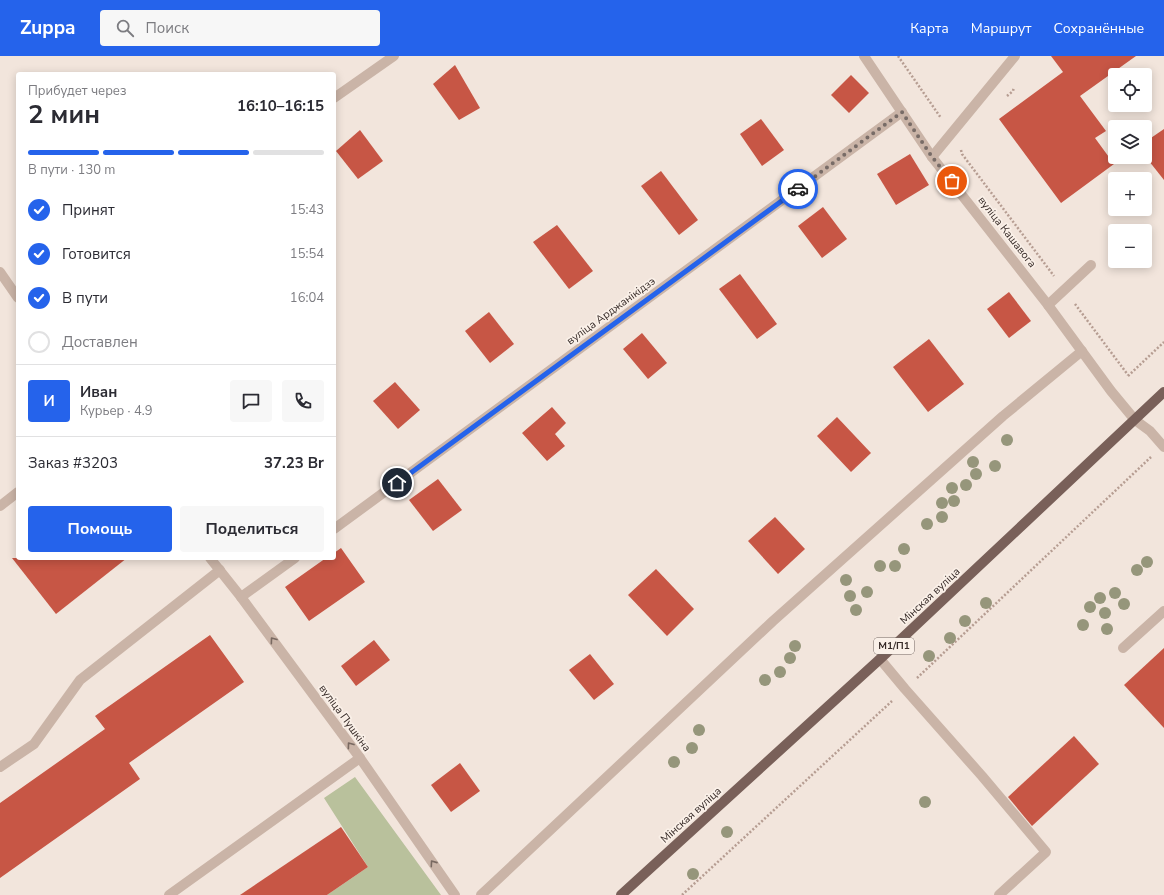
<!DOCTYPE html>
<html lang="ru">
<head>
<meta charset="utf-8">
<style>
  body { margin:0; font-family:"Nunito Sans",sans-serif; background:#f7f7f7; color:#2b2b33; height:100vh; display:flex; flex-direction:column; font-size:15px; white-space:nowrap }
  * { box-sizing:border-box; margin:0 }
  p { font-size:13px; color:#7c7c81 }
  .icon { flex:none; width:22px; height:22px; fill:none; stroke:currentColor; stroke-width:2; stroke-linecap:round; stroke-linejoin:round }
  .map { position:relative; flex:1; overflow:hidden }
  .side { position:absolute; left:16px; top:16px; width:320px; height:488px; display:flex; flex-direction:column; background:#fff; border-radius:4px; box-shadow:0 2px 10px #0003 }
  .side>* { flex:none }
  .controls { position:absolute; left:1108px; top:12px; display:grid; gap:8px }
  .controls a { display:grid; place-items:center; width:44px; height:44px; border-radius:4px; background:#fff; box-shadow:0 2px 10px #0003; font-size:20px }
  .pin { position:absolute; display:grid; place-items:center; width:34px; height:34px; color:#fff; margin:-17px; border:2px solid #fff; border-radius:50%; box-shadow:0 1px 4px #0007 }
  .courier { position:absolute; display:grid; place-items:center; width:40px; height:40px; margin:-20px; border:3px solid #2563eb; border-radius:50%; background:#fff; color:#222; box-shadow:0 1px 5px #0007 }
  .overview em { font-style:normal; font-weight:700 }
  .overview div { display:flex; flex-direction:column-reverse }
  .overview { display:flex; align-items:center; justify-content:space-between; height:68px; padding:0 12px }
  h1 { font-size:26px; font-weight:700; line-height:30px }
  .bar { display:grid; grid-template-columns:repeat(4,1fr); gap:6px 4px; align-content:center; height:48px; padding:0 12px }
  .bar i { height:5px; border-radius:3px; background:#e1e1e2 }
  .bar .selected { background:#2563eb }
  .bar p { grid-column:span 4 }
  .line { display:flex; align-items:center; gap:10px; padding:0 12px; border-top:1px solid #e1e1e2 }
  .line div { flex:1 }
  .round { display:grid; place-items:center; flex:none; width:42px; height:42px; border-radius:4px; background:#f7f7f7 }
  ol { padding:0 12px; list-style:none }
  li { display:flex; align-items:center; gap:12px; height:44px }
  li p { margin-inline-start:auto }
  li .icon { padding:4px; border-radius:50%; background:#2563eb; color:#fff; stroke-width:4 }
  li:last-child { color:#7c7c81 }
  li i { width:22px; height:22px; border:2px solid #e1e1e2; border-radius:50% }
  .primary-button { display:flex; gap:8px; margin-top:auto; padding:8px 12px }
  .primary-button a { flex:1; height:46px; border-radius:4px; background:#2563eb; color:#fff; font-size:16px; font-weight:700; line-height:46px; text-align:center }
  .primary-button a+a { background:#f7f7f7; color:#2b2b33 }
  header { display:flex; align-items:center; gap:24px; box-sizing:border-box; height:56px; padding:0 20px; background:#2563eb; color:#fff }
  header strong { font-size:19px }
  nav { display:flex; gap:22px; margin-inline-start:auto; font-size:14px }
  .search { width:280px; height:36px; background:#f7f7f7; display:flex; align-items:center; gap:10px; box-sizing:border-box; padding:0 14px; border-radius:4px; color:#7c7c81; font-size:15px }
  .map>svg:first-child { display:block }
</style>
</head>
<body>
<header>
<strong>Zuppa</strong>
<div class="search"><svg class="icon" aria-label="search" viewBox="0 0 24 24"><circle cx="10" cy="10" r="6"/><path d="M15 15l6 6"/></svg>Поиск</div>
<nav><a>Карта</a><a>Маршрут</a><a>Сохранённые</a></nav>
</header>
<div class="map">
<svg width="1164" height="839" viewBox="0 0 1164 839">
  <rect width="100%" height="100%" fill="#f2e5dc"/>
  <!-- green -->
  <path fill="#b9c19c" d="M355,721L441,839H327L368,811L324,742Z"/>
  <!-- building -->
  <g fill="#c75645">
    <path d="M1051,0H1136L1080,40L1106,75L1095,82L1114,108L1061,147L999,63L1063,16Z"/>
    <path d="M455,9L480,52L459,64L433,28Z"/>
    <path d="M851,19L869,37L849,57L831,39Z"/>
    <path d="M761,63L784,94L762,110L740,78Z"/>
    <path d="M1164,73V124L1145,100V86Z"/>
    <path d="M360,74L383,105L358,123L336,95Z"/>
    <path d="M910,98L929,129L896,149L877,118Z"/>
    <path d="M661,115L698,164L679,179L641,130Z"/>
    <path d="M823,151L847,183L822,202L798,170Z"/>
    <path d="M557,169L593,215L569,233L533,186Z"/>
    <path d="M740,218L777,268L757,283L719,233Z"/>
    <path d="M1009,236L1031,265L1009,282L987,253Z"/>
    <path d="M489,256L514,288L490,307L465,275Z"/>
    <path d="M642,277L667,307L648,323L623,293Z"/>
    <path d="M929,283L964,328L928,356L893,311Z"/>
    <path d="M395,326L420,354L398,373L373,345Z"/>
    <path d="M552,351L566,367L555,378L565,390L547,405L522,377Z"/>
    <path d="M837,361L871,397L851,416L817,380Z"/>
    <path d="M438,423L462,454L433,475L409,444Z"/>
    <path d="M775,461L805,493L778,518L748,485Z"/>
    <path d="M341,492L365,526L309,565L285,531L326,502H334V497Z"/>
    <path d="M12,502H127L56,558Z"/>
    <path d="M656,513L694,553L667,580L628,539Z"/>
    <path d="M210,579L244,626L129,707L140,723L0,822V747L105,673L95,660Z"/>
    <path d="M374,584L390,604L356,630L341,610Z"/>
    <path d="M1164,592V672L1124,629Z"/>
    <path d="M590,598L614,628L594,644L569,614Z"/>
    <path d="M1074,680L1099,708L1032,770L1008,741Z"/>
    <path d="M460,707L480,735L451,756L431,729Z"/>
    <path d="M341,771L368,811L327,839H240Z"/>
  </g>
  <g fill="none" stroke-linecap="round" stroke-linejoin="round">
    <!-- path -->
    <g stroke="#b69d92" stroke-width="2.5" stroke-dasharray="2 2" stroke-linecap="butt">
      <path d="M898,0L941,62"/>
      <path d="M1007,40L1013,35L1014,31"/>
      <path d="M961,94L962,98L1054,220"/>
      <path d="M1075,248L1128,319"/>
      <path d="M1128,320L1164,286"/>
      <path d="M917,622L1151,401"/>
      <path d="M682,839L892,645"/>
    </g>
    <!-- service -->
    <g stroke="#cab4a7" stroke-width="10">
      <path d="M932,101L1015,0"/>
      <path d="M1048,249L1091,209"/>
      <path d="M1135,364L1150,375L1164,391"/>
      <path d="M0,450L18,436"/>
      <path d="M1123,592L1164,555"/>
      <path d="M880,603L905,633L982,720L1046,796L999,839"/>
      <path d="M0,711L34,688L80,624L220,514"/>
      <path d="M169,839L360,702"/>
    </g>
    <!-- minor -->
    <g stroke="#cab4a7" stroke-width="10">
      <path d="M864,0L932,101L1048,249L1111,335L1135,364"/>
      <path d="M334,42L394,0"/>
      <path d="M0,216L18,242"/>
      <path d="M334,473L902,56"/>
      <path d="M210,502L241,541L360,702L455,839"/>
      <path d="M241,541L295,502"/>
      <path d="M481,839L773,565L1003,360L1082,295"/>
    </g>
    <!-- primary -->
    <path stroke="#796059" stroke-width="10" d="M621,839L880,603L1164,336"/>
  </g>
  <!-- trees -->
  <g fill="#96967b">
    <circle cx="1007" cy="384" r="6"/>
    <circle cx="973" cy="406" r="6"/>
    <circle cx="995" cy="410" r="6"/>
    <circle cx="976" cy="418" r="6"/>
    <circle cx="966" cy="429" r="6"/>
    <circle cx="952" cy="432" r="6"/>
    <circle cx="954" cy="445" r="6"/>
    <circle cx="942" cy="447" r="6"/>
    <circle cx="942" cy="461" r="6"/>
    <circle cx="927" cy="468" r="6"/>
    <circle cx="904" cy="493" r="6"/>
    <circle cx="1147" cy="506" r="6"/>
    <circle cx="880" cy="510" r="6"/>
    <circle cx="895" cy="510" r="6"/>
    <circle cx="1137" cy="514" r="6"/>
    <circle cx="846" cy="524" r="6"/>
    <circle cx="867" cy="536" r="6"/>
    <circle cx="1115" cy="537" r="6"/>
    <circle cx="850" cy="540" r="6"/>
    <circle cx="1100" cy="542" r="6"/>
    <circle cx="986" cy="547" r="6"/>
    <circle cx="1124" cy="548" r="6"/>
    <circle cx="1090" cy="551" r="6"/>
    <circle cx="856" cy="554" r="6"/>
    <circle cx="1105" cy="557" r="6"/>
    <circle cx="965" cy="565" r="6"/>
    <circle cx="1083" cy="569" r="6"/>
    <circle cx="1107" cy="573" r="6"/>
    <circle cx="950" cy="582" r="6"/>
    <circle cx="795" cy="590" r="6"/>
    <circle cx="929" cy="600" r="6"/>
    <circle cx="790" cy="602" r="6"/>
    <circle cx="780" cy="616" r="6"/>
    <circle cx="765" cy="624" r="6"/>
    <circle cx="699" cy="674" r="6"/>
    <circle cx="692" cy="692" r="6"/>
    <circle cx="674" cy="706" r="6"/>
    <circle cx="925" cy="746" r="6"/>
    <circle cx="727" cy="776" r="6"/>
    <circle cx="693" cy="818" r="6"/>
  </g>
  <!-- one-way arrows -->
  <defs><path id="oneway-chevron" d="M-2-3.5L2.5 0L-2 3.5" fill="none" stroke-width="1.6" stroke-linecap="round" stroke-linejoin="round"/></defs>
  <g stroke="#796961">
    <use href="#oneway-chevron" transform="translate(273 584) rotate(-126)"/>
    <use href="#oneway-chevron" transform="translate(350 689) rotate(-126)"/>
    <use href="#oneway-chevron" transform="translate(433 807) rotate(-125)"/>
  </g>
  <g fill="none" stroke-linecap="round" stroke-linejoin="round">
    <!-- done -->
    <path stroke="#786c67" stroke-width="4" stroke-dasharray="0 7.2" d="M798,133L902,56L932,101L952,125"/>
    <!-- route -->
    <path stroke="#2563eb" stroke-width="5" d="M397,427L798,133"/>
  </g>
  <g text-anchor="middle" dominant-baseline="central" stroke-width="3.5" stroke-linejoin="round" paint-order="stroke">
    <!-- shield labels -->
    <rect fill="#faf0e8" stroke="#726662" stroke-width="1" x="874" y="582" width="40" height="16" rx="3"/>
    <g font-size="10" font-weight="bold" fill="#372b28">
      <text x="894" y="590">М1/П1</text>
    </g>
    <!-- street labels -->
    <g font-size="11" fill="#372b28" stroke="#faf0e8">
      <text transform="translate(1007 176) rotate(52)">вуліца Кашавога</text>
      <text transform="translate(611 255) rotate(-36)">вуліца Арджанікідзэ</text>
      <text transform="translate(930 540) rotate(-43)">Мінская вуліца</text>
      <text transform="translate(345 662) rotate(54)">вуліца Пушкіна</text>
      <text transform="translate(691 759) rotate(-42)">Мінская вуліца</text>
    </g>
  </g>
</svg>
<div class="controls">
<a><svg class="icon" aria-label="locate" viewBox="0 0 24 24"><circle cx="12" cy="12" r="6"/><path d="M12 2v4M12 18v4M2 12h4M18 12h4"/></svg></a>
<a><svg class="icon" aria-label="layers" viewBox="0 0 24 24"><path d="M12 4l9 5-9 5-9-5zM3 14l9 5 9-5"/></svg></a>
<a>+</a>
<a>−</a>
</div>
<div class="pin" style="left:952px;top:125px;background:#ea580c"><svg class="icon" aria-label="bag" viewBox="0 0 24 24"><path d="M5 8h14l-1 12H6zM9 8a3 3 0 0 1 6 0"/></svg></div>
<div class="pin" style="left:397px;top:427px;background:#1f2937"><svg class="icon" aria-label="home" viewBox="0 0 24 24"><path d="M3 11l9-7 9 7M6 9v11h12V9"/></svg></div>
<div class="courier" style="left:798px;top:133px"><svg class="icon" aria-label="car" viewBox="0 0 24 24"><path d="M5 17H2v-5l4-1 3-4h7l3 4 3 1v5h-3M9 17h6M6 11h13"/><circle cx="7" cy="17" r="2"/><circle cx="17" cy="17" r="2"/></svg></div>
<section class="side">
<div class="overview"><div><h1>2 мин</h1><p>Прибудет через</p></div><em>16:10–16:15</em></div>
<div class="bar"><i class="selected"></i><i class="selected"></i><i class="selected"></i><i></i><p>В пути · 130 m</p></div>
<ol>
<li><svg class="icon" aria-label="check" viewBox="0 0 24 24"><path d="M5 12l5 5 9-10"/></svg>Принят<p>15:43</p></li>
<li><svg class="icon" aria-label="check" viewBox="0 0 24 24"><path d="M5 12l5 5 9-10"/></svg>Готовится<p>15:54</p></li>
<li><svg class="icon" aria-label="check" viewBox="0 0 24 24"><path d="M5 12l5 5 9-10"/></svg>В пути<p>16:04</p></li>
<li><i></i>Доставлен</li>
</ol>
<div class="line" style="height:72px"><b class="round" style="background:#2563eb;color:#fff">И</b><div><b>Иван</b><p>Курьер · 4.9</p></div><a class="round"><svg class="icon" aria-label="chat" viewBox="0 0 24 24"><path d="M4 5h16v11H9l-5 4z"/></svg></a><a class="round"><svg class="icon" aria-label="phone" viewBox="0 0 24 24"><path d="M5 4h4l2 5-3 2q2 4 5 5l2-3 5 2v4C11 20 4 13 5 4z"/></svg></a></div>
<div class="line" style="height:52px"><div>Заказ #3203</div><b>37.23 Br</b></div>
<div class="primary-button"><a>Помощь</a><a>Поделиться</a></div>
</section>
</div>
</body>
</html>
